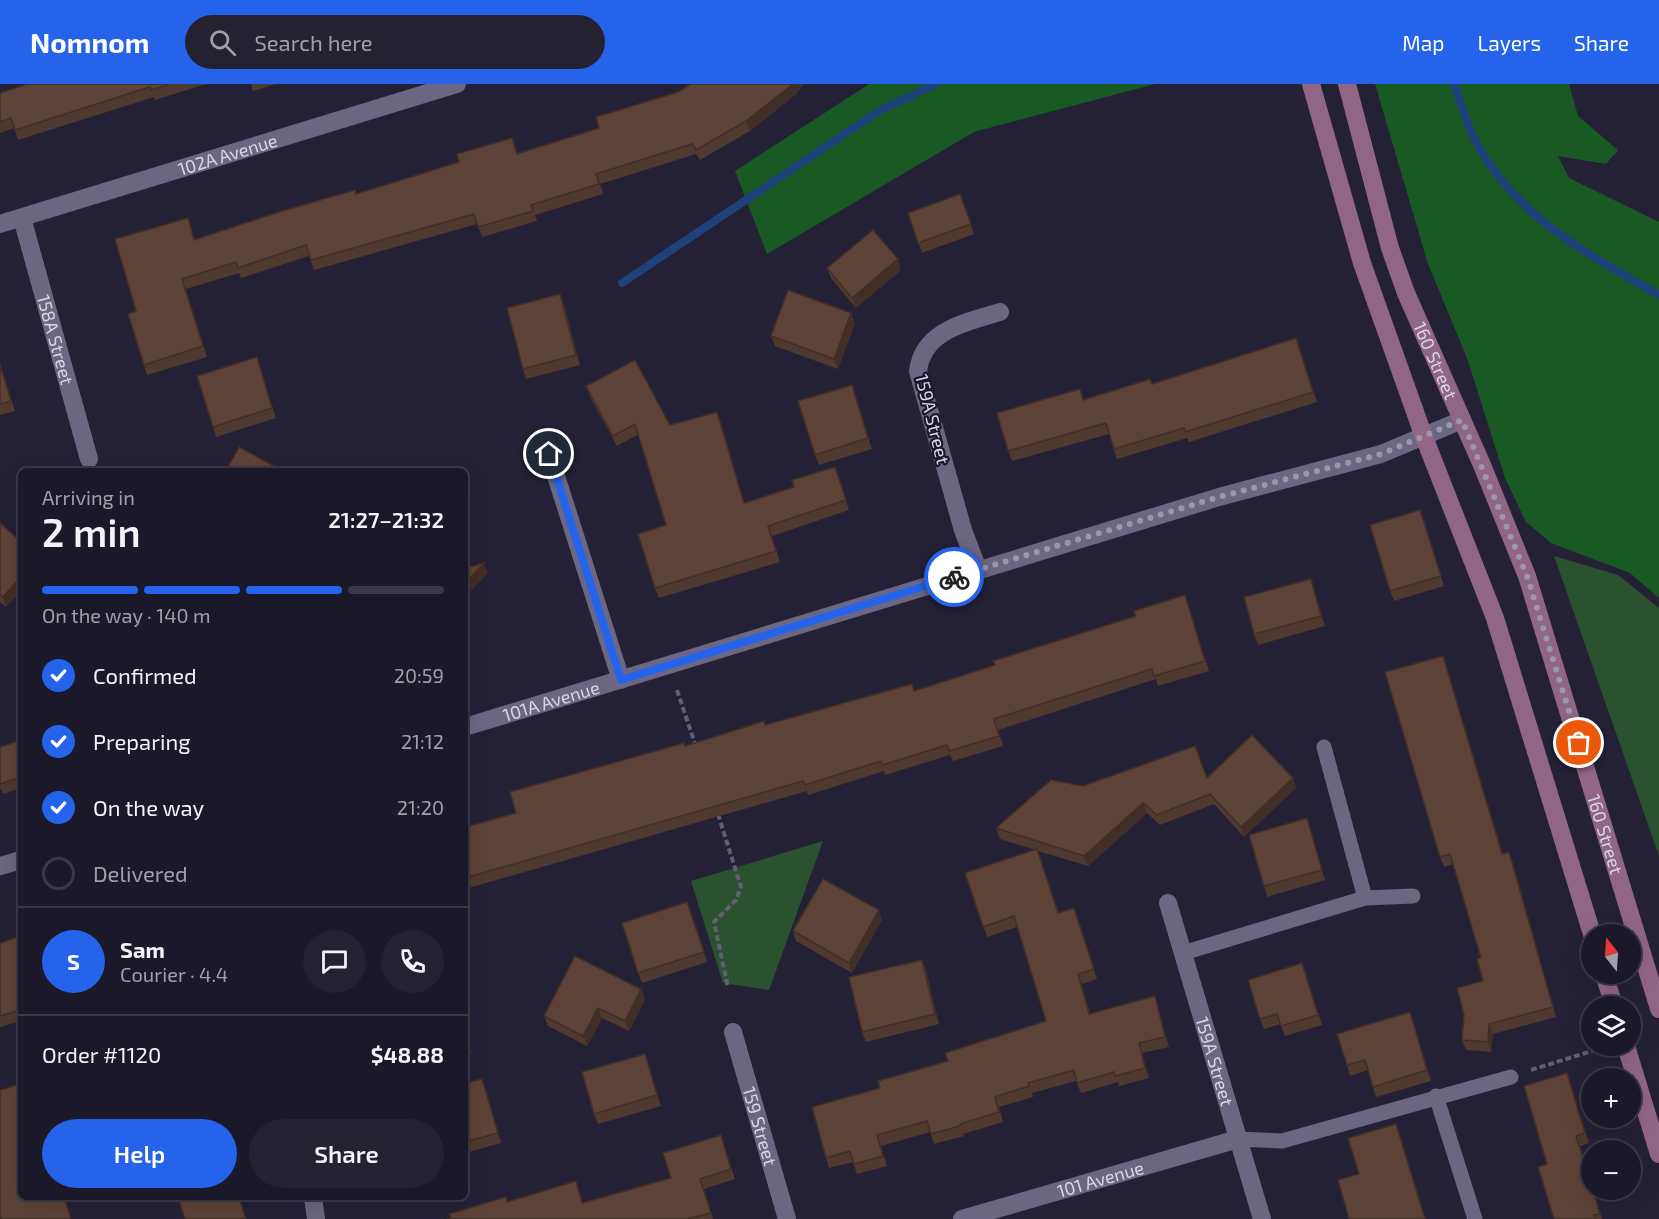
<!DOCTYPE html>
<html lang="en">
<head>
<meta charset="utf-8">
<style>
  body { margin:0; font-family:"Exo 2",sans-serif; background:#242231; color:#f1f3f6; height:100vh; display:flex; flex-direction:column; font-size:22px; white-space:nowrap }
  * { box-sizing:border-box; margin:0 }
  p { font-size:20px; color:#a0a0a8 }
  .icon { flex:none; width:33px; height:33px; fill:none; stroke:currentColor; stroke-width:2; stroke-linecap:round; stroke-linejoin:round }
  .map { position:relative; flex:1; overflow:hidden }
  .panel { position:absolute; left:18px; top:384px; width:450px; height:732px; display:flex; flex-direction:column; background:#1b1929; border-radius:9px; box-shadow:0 6px 24px #0002,0 0 0 2px #393846 }
  .panel>* { flex:none }
  .needle { width:39px; rotate:343deg }
  .tools { position:absolute; left:1581px; top:840px; display:grid; gap:12px }
  .tools a { display:grid; place-items:center; width:60px; height:60px; border-radius:50%; background:#1b1929; box-shadow:0 6px 24px #0002,0 0 0 2px #393846; font-size:30px }
  .pin { position:absolute; display:grid; place-items:center; width:51px; height:51px; color:#fff; margin:-26px; border:3px solid #fff; border-radius:50%; box-shadow:0 2px 6px #0007 }
  .courier { position:absolute; display:grid; place-items:center; width:60px; height:60px; margin:-30px; border:4px solid #2563eb; border-radius:50%; background:#fff; color:#222; box-shadow:0 2px 8px #0007 }
  .headline em { font-style:normal; font-weight:600 }
  .headline div { display:flex; flex-direction:column-reverse }
  .headline { display:flex; align-items:center; justify-content:space-between; height:102px; padding:0 24px }
  h1 { font-size:39px; font-weight:600; line-height:45px }
  .bar { display:grid; grid-template-columns:repeat(4,1fr); gap:9px 6px; align-content:center; height:72px; padding:0 24px }
  .bar i { height:8px; border-radius:4px; background:#393846 }
  .bar .current { background:#2563eb }
  .bar p { grid-column:span 4 }
  .line { display:flex; align-items:center; gap:15px; padding:0 24px; border-top:2px solid #393846 }
  .line div { flex:1 }
  .round { display:grid; place-items:center; flex:none; width:63px; height:63px; border-radius:32px; background:#242231 }
  ol { padding:0 24px; list-style:none }
  li { display:flex; align-items:center; gap:18px; height:66px }
  li p { margin-inline-start:auto }
  li .icon { padding:6px; border-radius:50%; background:#2563eb; color:#fff; stroke-width:4 }
  li:last-child { color:#a0a0a8 }
  li i { width:33px; height:33px; border:3px solid #393846; border-radius:50% }
  .primary-button { display:flex; gap:12px; margin-top:auto; padding:12px 24px }
  .primary-button a { flex:1; height:69px; border-radius:36px; background:#2563eb; color:#fff; font-size:24px; font-weight:600; line-height:69px; text-align:center }
  .primary-button a+a { background:#242231; color:#f1f3f6 }
  header { display:flex; align-items:center; gap:36px; box-sizing:border-box; height:84px; padding:0 30px; background:#2563eb; color:#fff }
  header strong { font-size:28px }
  nav { display:flex; gap:33px; margin-inline-start:auto; font-size:21px }
  .search { width:420px; height:54px; background:#242231; display:flex; align-items:center; gap:15px; box-sizing:border-box; padding:0 21px; border-radius:33px; color:#a0a0a8; font-size:22px }
  .map>svg:first-child { display:block }
</style>
</head>
<body>
<header>
<strong>Nomnom</strong>
<div class="search"><svg class="icon" aria-label="search" viewBox="0 0 24 24"><circle cx="10" cy="10" r="6"/><path d="M15 15l6 6"/></svg>Search here</div>
<nav><a>Map</a><a>Layers</a><a>Share</a></nav>
</header>
<div class="map">
<svg width="1659" height="1135" viewBox="0 0 1659 1135">
  <rect width="100%" height="100%" fill="#242137"/>
  <!-- green -->
  <g fill="#2b522f">
    <path d="M1554,472L1618,491L1659,524V772Z"/>
    <path d="M823,757L769,906L723,899L691,797Z"/>
  </g>
  <!-- forest -->
  <g fill="#185924">
    <path d="M869,0H1155L974,48L767,170L735,87Z"/>
    <path d="M1375,0H1569L1578,32L1618,66L1606,80L1558,72L1569,94L1659,138V514L1630,489L1551,459L1526,438L1505,394L1467,274L1428,180Z"/>
  </g>
  <g fill="none" stroke-linecap="round" stroke-linejoin="round">
    <!-- stream -->
    <g stroke="#1f417b" stroke-width="8">
      <path d="M1454,0C1461,18 1466,39 1475,56C1515,133 1588,170 1659,211"/>
      <path d="M622,199L879,27L936,0"/>
    </g>
    <!-- path -->
    <g stroke="#615f72" stroke-width="4" stroke-dasharray="6 3" stroke-linecap="butt">
      <path d="M677,606L696,663"/>
      <path d="M718,730L741,803L736,816L714,838L728,904"/>
      <path d="M1531,986L1595,966"/>
    </g>
    <!-- service -->
    <g stroke="#6b6782" stroke-width="15">
      <path d="M1365,814L1413,812"/>
      <path d="M1183,869L1365,814L1324,663"/>
      <path d="M1436,1012L1475,1135"/>
      <path d="M1238,1055L1282,1057L1511,993"/>
    </g>
    <!-- minor -->
    <g stroke="#6b6782" stroke-width="18">
      <path id="s1" d="M22,134L89,375"/>
      <path id="s2" d="M0,140L457,0"/>
      <path d="M549,370L621,596"/>
      <path d="M978,486L963,446L918,287C923,246 967,238 1000,228"/>
      <path id="s3" d="M465,643L1219,413L1381,370L1462,336"/>
      <path d="M0,782L21,776"/>
      <path id="s4" d="M1168,819L1262,1135"/>
      <path id="s5" d="M733,948L787,1135"/>
      <path d="M313,1113L316,1135"/>
      <path id="s6" d="M962,1135L1238,1055"/>
    </g>
    <!-- secondary -->
    <g stroke="#916685" stroke-width="18">
      <path d="M1311,0L1362,179L1424,353L1495,534L1592,850"/>
      <path id="s7" d="M1347,0L1390,164L1406,209L1482,381L1527,492L1659,925"/>
      <path d="M1604,890L1614,922"/>
      <path d="M1626,962L1659,1070"/>
    </g>
  </g>
  <!-- wall -->
  <g fill="#50392f">
    <path d="M27,0H206L155,16L154,13L18,56L14,44L0,49V9Z"/>
    <path d="M251,0H276L253,7Z"/>
    <path d="M706,0H804L795,11L750,47L700,76L696,70L600,100L603,110L535,131L537,137L482,153L477,140L314,186L309,172L241,194L239,189L186,205L207,273L147,291L144,281L136,227L188,134L195,156L356,110L517,69L599,44Z"/>
    <path d="M960,110L974,150L922,169L908,129Z"/>
    <path d="M827,184L901,186L856,224L831,194Z"/>
    <path d="M564,220L580,281L526,295L523,285Z"/>
    <path d="M851,229L855,239L838,285L775,262L771,252Z"/>
    <path d="M1300,265L1317,318L1189,358L1187,354L1117,375L1109,350L1012,377L1008,367L1084,316Z"/>
    <path d="M257,273L276,334L216,353L213,343Z"/>
    <path d="M0,279L15,327L0,331Z"/>
    <path d="M852,301L872,365L819,381L815,371Z"/>
    <path d="M586,302L670,341L721,338L744,419L794,403L835,383L849,426L772,452L780,478L659,514L655,504L666,441L639,350L617,362L590,313Z"/>
    <path d="M1424,436L1444,502L1394,517L1390,507Z"/>
    <path d="M0,439L6,523L0,518Z"/>
    <path d="M1314,505L1325,542L1258,561L1254,550Z"/>
    <path d="M1185,511L1209,587L1158,602L1156,595L998,646L1003,662L953,677L950,671L885,691L884,687L808,711L807,707L465,805V743L516,729L685,662L765,641L914,607L995,581L1136,532Z"/>
    <path d="M1446,582L1503,770L1513,778L1556,933L1493,950L1491,968L1466,966L1462,956L1483,897L1481,874L1453,780L1444,783L1440,773Z"/>
    <path d="M21,656V704L3,710L1,705L0,706V663Z"/>
    <path d="M1207,694H1293L1296,704L1244,753L1214,720L1160,741L1147,729L1088,782L1038,767L1059,829L1078,834L1097,895L1082,900L1090,930L1158,923L1169,963L1142,969L1149,994L1119,1002L1118,998L1081,1009L1076,997L1032,1009L1033,1013L999,1023L1003,1038L963,1050L964,1052L934,1060L930,1048L881,1062L887,1082L857,1090L853,1078L829,1084L826,1074L880,1004L1046,937L1017,843L987,853L965,789L1036,766L1000,755L996,744L1083,702Z"/>
    <path d="M1307,734L1325,796L1267,813L1264,802Z"/>
    <path d="M687,818L707,878L642,899L638,889Z"/>
    <path d="M882,836L852,889L796,857L793,847Z"/>
    <path d="M21,852V937L0,943V859Z"/>
    <path d="M922,876L926,886L939,940L866,958L862,948Z"/>
    <path d="M1306,889L1322,941L1285,952L1280,940L1264,945L1260,935Z"/>
    <path d="M641,905L645,916L629,947L602,934L587,962L548,942L544,932Z"/>
    <path d="M1413,938L1431,997L1376,1013L1368,986L1350,992L1347,981Z"/>
    <path d="M645,970L661,1022L598,1040L594,1030Z"/>
    <path d="M1567,989L1589,1059L1580,1062L1592,1099V1106H1593L1602,1135H1554L1547,1080Z"/>
    <path d="M465,999L486,1005L501,1059L465,1069Z"/>
    <path d="M721,1051L735,1095L704,1105L713,1135H447L507,1117L579,1107L583,1119L671,1094Z"/>
  </g>
  <!-- shaded-wall -->
  <g fill="#412e26">
    <path d="M793,0H804L795,11L750,47L746,37Z"/>
    <path d="M898,175L901,186L856,224L852,214Z"/>
    <path d="M560,210L564,220L580,281L576,271Z"/>
    <path d="M851,229L855,239L838,285L834,275Z"/>
    <path d="M717,328L721,338L747,429L744,419Z"/>
    <path d="M484,479L488,489L465,513V499Z"/>
    <path d="M21,493V507L6,523L3,513Z"/>
    <path d="M1311,495L1314,505L1325,542L1321,532Z"/>
    <path d="M1443,572L1446,582L1506,780L1502,770Z"/>
    <path d="M1293,694L1296,704L1244,753L1241,743Z"/>
    <path d="M1143,719L1147,729L1088,782L1084,772Z"/>
    <path d="M1509,768L1513,778L1556,933L1553,923Z"/>
    <path d="M879,826L882,836L852,889L849,879Z"/>
    <path d="M922,876L926,886L939,940L935,930Z"/>
    <path d="M1078,890L1082,900L1093,940L1089,930Z"/>
    <path d="M641,905L645,916L629,947L625,937Z"/>
    <path d="M1155,912L1158,923L1169,963L1165,953Z"/>
    <path d="M598,924L602,934L587,962L583,952Z"/>
    <path d="M1410,928L1413,938L1431,997L1427,986Z"/>
    <path d="M1489,940L1493,950L1491,968L1488,958Z"/>
    <path d="M468,958L472,968L465,974V961Z"/>
    <path d="M1139,959L1142,969L1149,994L1145,984Z"/>
    <path d="M645,970L649,980L661,1022L657,1011Z"/>
    <path d="M1567,989L1571,999L1589,1059L1585,1049Z"/>
    <path d="M482,995L486,1005L501,1059L498,1049Z"/>
    <path d="M1396,1040L1400,1050L1426,1135H1425Z"/>
  </g>
  <!-- building -->
  <g fill="#5d4237" stroke="#412e26" stroke-width="1.5">
    <path d="M27,0H170L151,6L150,3L15,46L11,34L0,38V9Z"/>
    <path d="M691,0H793L746,37L696,66L692,60L596,90L599,100L531,121L533,127L478,143L474,130L311,176L306,161L238,184L236,178L182,195L203,262L144,281L128,230L136,227L115,155L188,134L194,156L279,128L355,106L356,110L459,78L457,70L512,54L517,70L599,44L596,33L678,8Z"/>
    <path d="M960,110L971,140L918,159L908,129Z"/>
    <path d="M873,146L898,175L852,214L827,184Z"/>
    <path d="M788,206L851,229L834,275L771,252Z"/>
    <path d="M560,210L576,271L523,285L507,224Z"/>
    <path d="M1296,254L1313,308L1185,348L1184,344L1114,365L1106,339L1008,367L997,329L1080,305L1083,316L1150,295L1152,300Z"/>
    <path d="M257,273L272,324L213,343L197,292Z"/>
    <path d="M635,276L670,341L717,328L744,419L794,403L792,396L835,383L846,416L768,442L776,467L655,504L638,450L666,441L635,340L613,352L586,302Z"/>
    <path d="M0,281L11,317L0,320Z"/>
    <path d="M852,301L868,354L815,371L798,317Z"/>
    <path d="M239,363L283,387H226Z"/>
    <path d="M1420,426L1441,492L1390,507L1370,441Z"/>
    <path d="M0,439L21,458V493L3,513L0,511Z"/>
    <path d="M484,479L465,499V484Z"/>
    <path d="M1311,495L1321,532L1254,550L1244,513Z"/>
    <path d="M1185,511L1205,577L1154,592L1152,585L994,635L999,652L949,667L947,661L882,681L881,677L805,701L803,697L465,794V743L516,729L510,708L684,659L685,662L764,637L765,641L912,600L914,607L995,581L993,577L1136,532L1134,527Z"/>
    <path d="M1443,572L1502,770L1509,768L1553,923L1489,940L1488,958L1462,956L1464,931L1457,904L1483,897L1477,875L1481,874L1450,770L1440,773L1385,588Z"/>
    <path d="M1252,651L1293,694L1241,743L1210,710L1157,731L1143,719L1084,772L996,744L1051,696L1083,702L1195,662L1207,694Z"/>
    <path d="M21,656V693L0,700V663Z"/>
    <path d="M1307,734L1322,786L1264,802L1249,751Z"/>
    <path d="M1037,765L1058,829L1074,824L1094,885L1078,890L1089,930L1155,912L1165,953L1139,959L1145,984L1115,992L1114,988L1077,999L1074,986L1028,999L1029,1002L995,1013L999,1028L960,1040V1042L931,1050L927,1037L877,1051L883,1072L854,1080L850,1067L826,1074L812,1023L880,1004L878,997L948,977L945,969L1046,937L1014,832L983,843L965,789Z"/>
    <path d="M823,795L879,826L849,879L793,847Z"/>
    <path d="M687,818L704,868L638,889L622,839Z"/>
    <path d="M21,852V926L0,932V859Z"/>
    <path d="M575,872L641,905L625,937L598,924L583,952L544,932Z"/>
    <path d="M922,876L935,930L862,948L849,893Z"/>
    <path d="M1302,879L1318,931L1281,942L1277,930L1260,935L1248,896Z"/>
    <path d="M1410,928L1427,986L1373,1003L1365,976L1347,981L1337,950Z"/>
    <path d="M645,970L657,1011L594,1030L582,988Z"/>
    <path d="M1567,989L1585,1049L1576,1052L1592,1102V1106H1593L1600,1130L1594,1131L1595,1135H1554L1538,1083L1547,1080L1524,1002Z"/>
    <path d="M482,995L498,1049L465,1058V999Z"/>
    <path d="M17,1001L21,1013V1113H64L71,1135H1L0,1132V1006Z"/>
    <path d="M1396,1040L1425,1135H1349L1338,1096L1359,1090L1348,1054Z"/>
    <path d="M721,1051L731,1085L700,1095L711,1129L687,1135H447L451,1134L449,1130L506,1113L507,1118L576,1097L582,1119L671,1094L663,1069Z"/>
    <path d="M178,1113H239L246,1135H185Z"/>
  </g>
  <g fill="none" stroke-linecap="round" stroke-linejoin="round">
    <!-- done -->
    <path stroke="#9a98a9" stroke-width="6" stroke-dasharray="0 10.8" d="M954,493L1219,413L1381,370L1462,336L1527,492L1579,659"/>
    <!-- route -->
    <path stroke="#2563eb" stroke-width="8" d="M549,370L621,596L954,493"/>
  </g>
  <g text-anchor="middle" dominant-baseline="central" stroke-width="4.5" stroke-linejoin="round" paint-order="stroke">
    <!-- street labels -->
    <g font-size="18" fill="#d9d8e7" stroke="#1b172d">
      <text stroke="none"><textPath href="#s2" startOffset="238">102A Avenue</textPath></text>
      <text stroke="none"><textPath href="#s1" startOffset="126">158A Street</textPath></text>
      <text stroke="none"><textPath href="#s7" startOffset="291">160 Street</textPath></text>
      <text transform="translate(933 335) rotate(76)">159A Street</text>
      <text stroke="none"><textPath href="#s3" startOffset="90">101A Avenue</textPath></text>
      <text stroke="none"><textPath href="#s7" startOffset="795">160 Street</textPath></text>
      <text stroke="none"><textPath href="#s4" startOffset="165">159A Street</textPath></text>
      <text stroke="none"><textPath href="#s5" startOffset="98">159 Street</textPath></text>
      <text stroke="none"><textPath href="#s6" startOffset="144">101 Avenue</textPath></text>
    </g>
  </g>
</svg>
<div class="tools">
<a><svg class="needle" viewBox="-14 -14 28 28"><path d="M0-13l5 13h-10z" fill="#e53935"/><path d="M0 13l5-13h-10z" fill="#a0a0a8"/></svg></a>
<a><svg class="icon" aria-label="layers" viewBox="0 0 24 24"><path d="M12 4l9 5-9 5-9-5zM3 14l9 5 9-5"/></svg></a>
<a>+</a>
<a>−</a>
</div>
<div class="pin" style="left:1579px;top:659px;background:#ea580c"><svg class="icon" aria-label="bag" viewBox="0 0 24 24"><path d="M5 8h14l-1 12H6zM9 8a3 3 0 0 1 6 0"/></svg></div>
<div class="pin" style="left:549px;top:370px;background:#1f2937"><svg class="icon" aria-label="home" viewBox="0 0 24 24"><path d="M3 11l9-7 9 7M6 9v11h12V9"/></svg></div>
<div class="courier" style="left:954px;top:493px"><svg class="icon" aria-label="bike" viewBox="0 0 24 24"><circle cx="6" cy="16" r="4"/><circle cx="18" cy="16" r="4"/><path d="M6 16l4-8h5l3 8M10 8l3 8H6M13 5h3"/></svg></div>
<section class="panel">
<div class="headline"><div><h1>2 min</h1><p>Arriving in</p></div><em>21:27–21:32</em></div>
<div class="bar"><i class="current"></i><i class="current"></i><i class="current"></i><i></i><p>On the way · 140 m</p></div>
<ol>
<li><svg class="icon" aria-label="check" viewBox="0 0 24 24"><path d="M5 12l5 5 9-10"/></svg>Confirmed<p>20:59</p></li>
<li><svg class="icon" aria-label="check" viewBox="0 0 24 24"><path d="M5 12l5 5 9-10"/></svg>Preparing<p>21:12</p></li>
<li><svg class="icon" aria-label="check" viewBox="0 0 24 24"><path d="M5 12l5 5 9-10"/></svg>On the way<p>21:20</p></li>
<li><i></i>Delivered</li>
</ol>
<div class="line" style="height:108px"><b class="round" style="background:#2563eb;color:#fff">S</b><div><b>Sam</b><p>Courier · 4.4</p></div><a class="round"><svg class="icon" aria-label="chat" viewBox="0 0 24 24"><path d="M4 5h16v11H9l-5 4z"/></svg></a><a class="round"><svg class="icon" aria-label="phone" viewBox="0 0 24 24"><path d="M5 4h4l2 5-3 2q2 4 5 5l2-3 5 2v4C11 20 4 13 5 4z"/></svg></a></div>
<div class="line" style="height:78px"><div>Order #1120</div><b>$48.88</b></div>
<div class="primary-button"><a>Help</a><a>Share</a></div>
</section>
</div>
</body>
</html>
